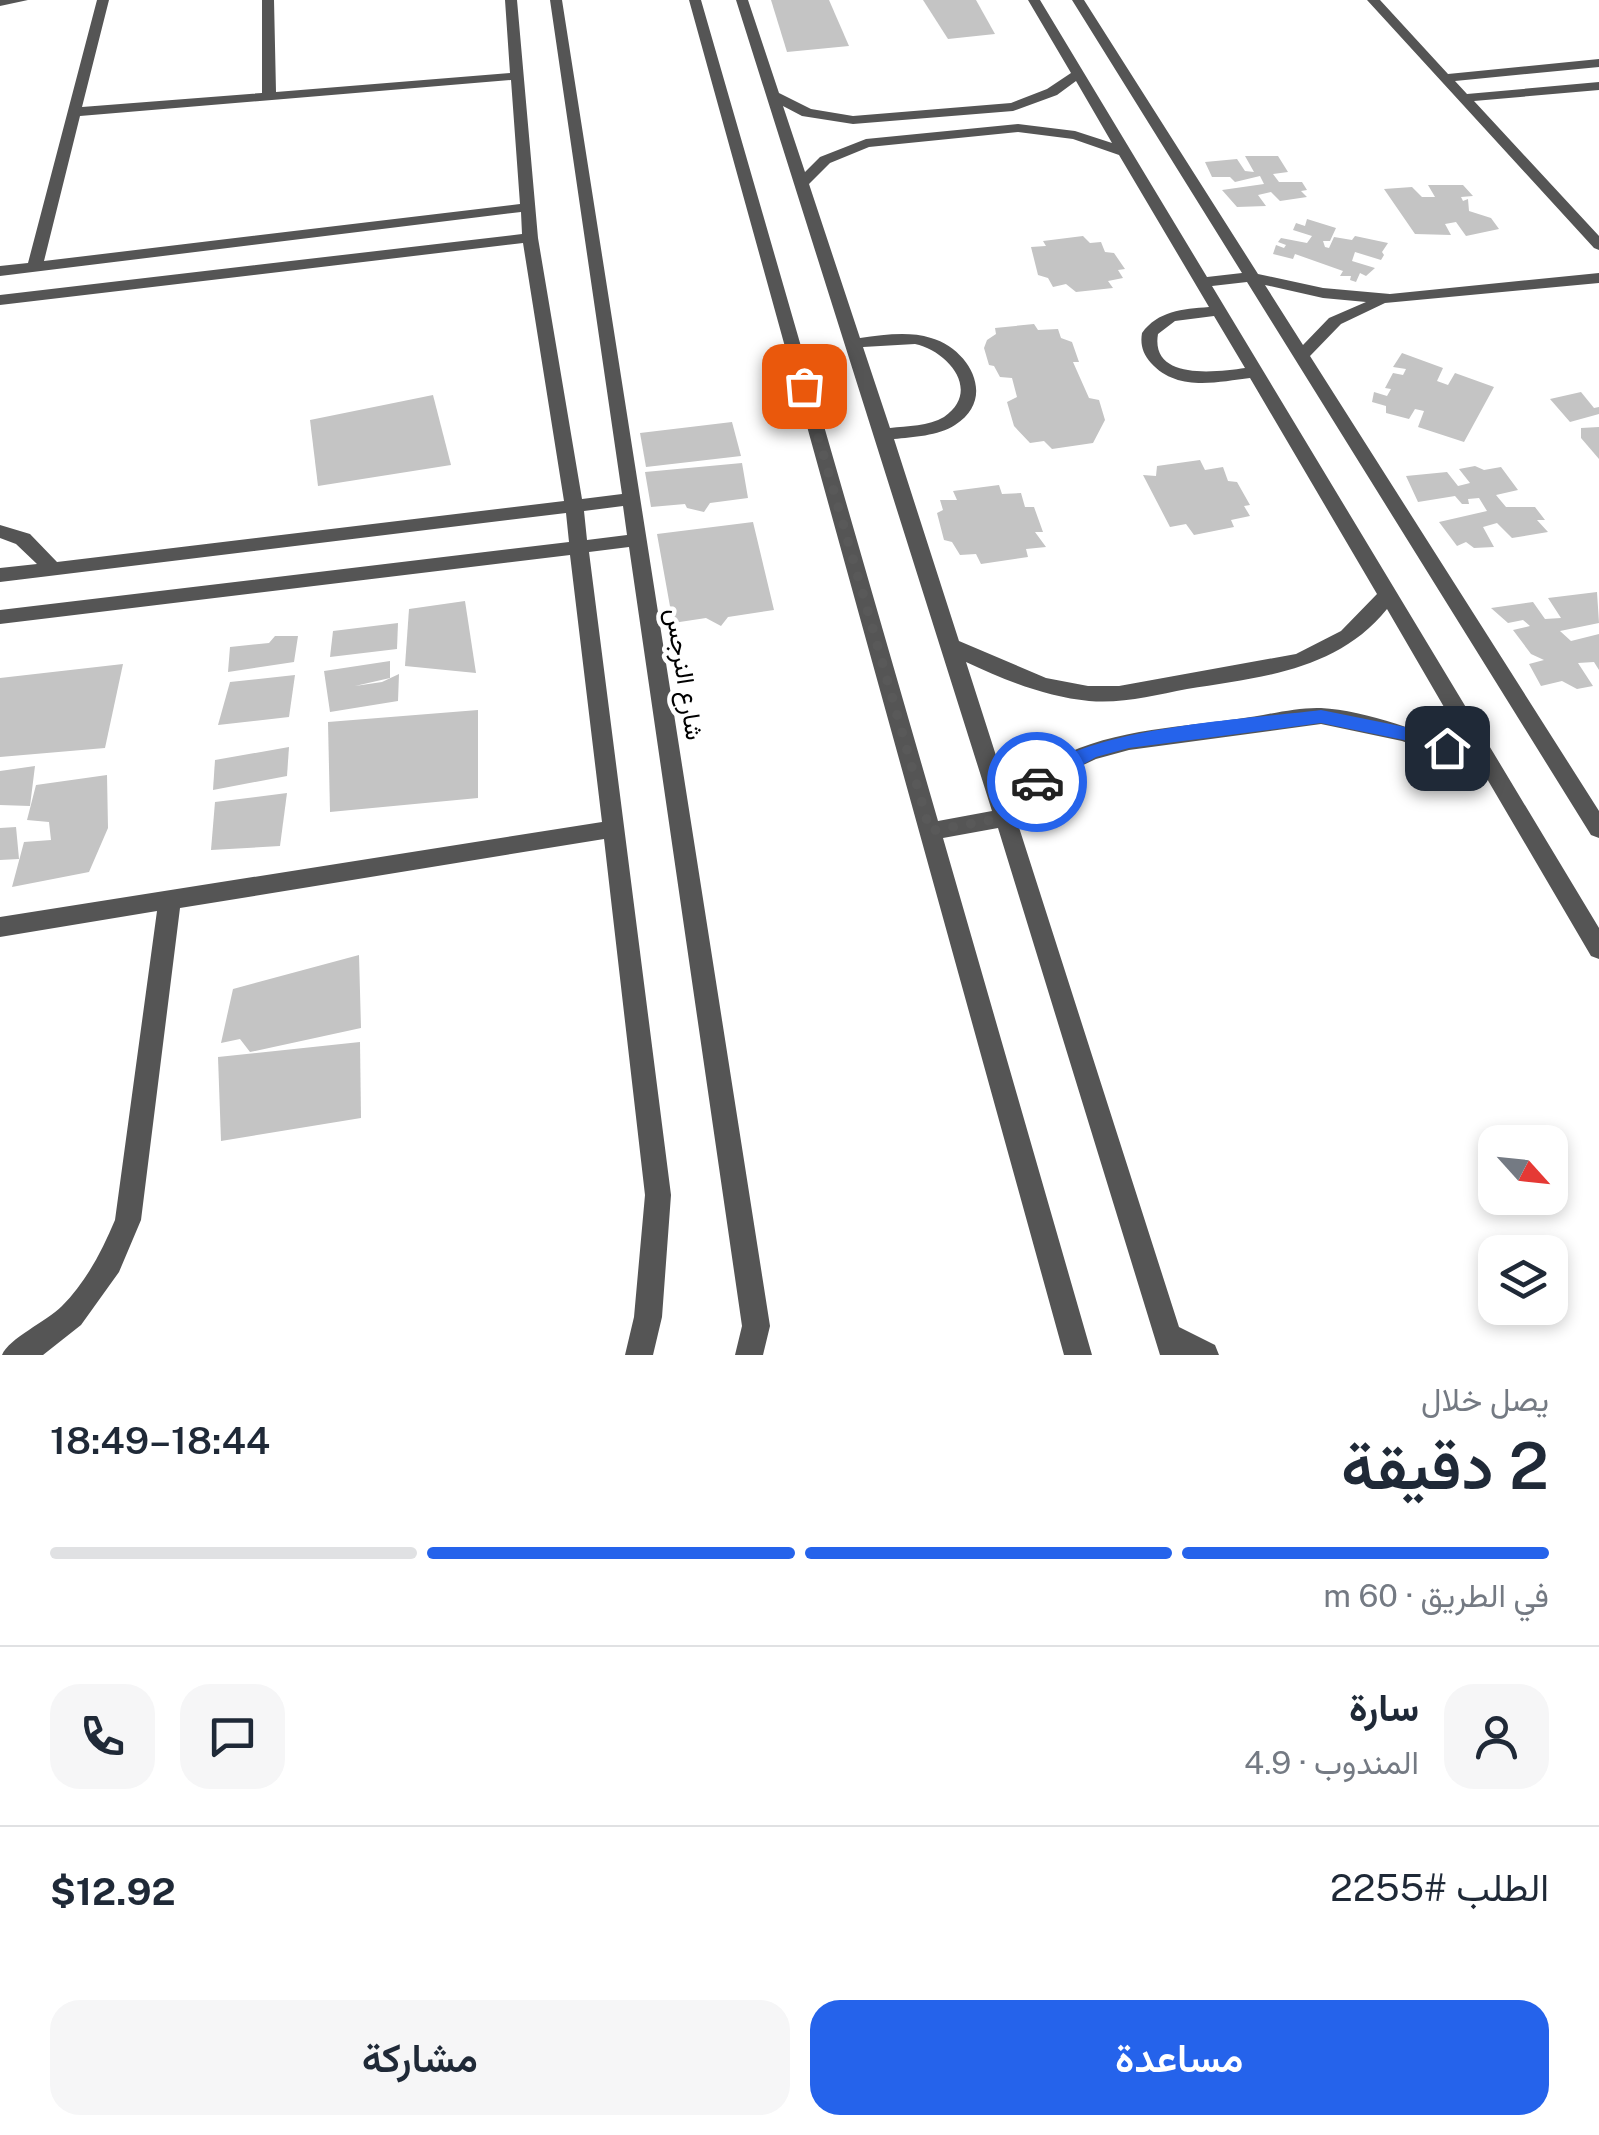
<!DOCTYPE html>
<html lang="ar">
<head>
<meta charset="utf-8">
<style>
  body { margin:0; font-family:"Public Sans",Vazirmatn,sans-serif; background:#f6f6f7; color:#1f2937; direction:rtl; height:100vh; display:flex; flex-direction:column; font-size:38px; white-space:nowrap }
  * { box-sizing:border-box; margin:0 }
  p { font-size:32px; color:#747a83 }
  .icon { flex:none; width:55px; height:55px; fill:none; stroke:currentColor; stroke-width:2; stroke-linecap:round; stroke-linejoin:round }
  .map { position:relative; height:1355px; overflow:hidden; direction:ltr }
  .sheet { display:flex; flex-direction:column; background:#fff; flex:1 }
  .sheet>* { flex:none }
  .needle { width:65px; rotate:117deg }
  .buttons { position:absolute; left:1478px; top:1125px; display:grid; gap:20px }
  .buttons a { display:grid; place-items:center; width:90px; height:90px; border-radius:20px; background:#fff; box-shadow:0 5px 15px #0003; font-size:50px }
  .pin { position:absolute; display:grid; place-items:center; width:85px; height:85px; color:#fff; margin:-42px; border-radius:20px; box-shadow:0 5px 15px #0006 }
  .courier { position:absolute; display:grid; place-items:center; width:100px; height:100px; margin:-50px; border:8px solid #2563eb; border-radius:50%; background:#fff; color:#222; box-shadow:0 2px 12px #0007 }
  .headline em { font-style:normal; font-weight:600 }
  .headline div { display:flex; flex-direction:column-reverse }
  .headline { display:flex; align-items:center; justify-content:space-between; height:170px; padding:0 50px }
  h1 { font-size:65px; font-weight:600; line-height:75px }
  .bar { display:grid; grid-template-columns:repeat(4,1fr); gap:15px 10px; align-content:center; height:120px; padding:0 50px }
  .bar i { height:12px; border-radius:8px; background:#e0e1e3 }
  .bar .active { background:#2563eb }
  .bar p { grid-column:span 4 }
  .line { display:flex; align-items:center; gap:25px; padding:0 50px; border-top:2px solid #e0e1e3 }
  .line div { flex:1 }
  .round { display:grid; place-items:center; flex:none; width:105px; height:105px; border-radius:30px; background:#f6f6f7 }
  .button { display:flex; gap:20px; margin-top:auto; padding:20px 50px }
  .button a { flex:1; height:115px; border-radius:30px; background:#2563eb; color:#fff; font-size:40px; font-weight:600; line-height:115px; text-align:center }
  .button a+a { background:#f6f6f7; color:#1f2937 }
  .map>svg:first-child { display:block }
</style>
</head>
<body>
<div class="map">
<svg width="1599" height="1355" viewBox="0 0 1599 1355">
  <rect width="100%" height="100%" fill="#fff"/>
  <!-- building -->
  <g fill="#c4c4c4">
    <path d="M771,0H829L849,46L787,52Z"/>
    <path d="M923,0H976L995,34L948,39Z"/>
    <path d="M1245,156H1278L1288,172L1273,174L1279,182H1302L1307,190L1301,191L1307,197L1280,201L1271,192L1258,195L1266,206L1237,207L1222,190L1264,184L1260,176L1235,182L1230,177H1212L1205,162L1237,159L1245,171L1254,172Z"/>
    <path d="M1428,185H1463L1473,196L1461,197L1463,201L1468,199L1469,211L1491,218L1499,229L1466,236L1456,222L1445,224L1451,235L1415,234L1384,189L1412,187L1422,197H1435Z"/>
    <path d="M1307,219L1336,228L1330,241H1323L1325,247L1329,248L1334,237L1352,240L1355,236L1388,243L1382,252L1384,255L1381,260L1355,252L1352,261L1375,268L1366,276L1360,273L1356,282L1350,280L1351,276H1340L1343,271L1295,254L1293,259L1273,254L1276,245L1284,248L1286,245L1278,242L1281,238L1307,243L1312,236L1293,230L1296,223L1305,226Z"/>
    <path d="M1083,236L1090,243L1101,242L1105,252L1114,253L1125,269L1118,270L1123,278L1108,281L1113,288L1076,292L1066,284L1053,287L1048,278L1038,275L1031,247L1046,246L1043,241Z"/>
    <path d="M1034,324L1038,330L1058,329L1061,338L1072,342L1079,362H1073L1089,398L1099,400L1105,420L1093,443L1052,449L1044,441L1030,443L1014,426L1007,402L1017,397L1012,378L1000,377L994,366L989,365L984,348L987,340L996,334L995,328Z"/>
    <path d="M1402,353L1443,368L1437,381L1448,385L1455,373L1494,387L1464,442L1418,427L1424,411L1415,409L1409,419L1386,413V406L1372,402L1374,392L1387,396L1391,389L1385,388L1393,373L1403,375L1406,369L1393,367Z"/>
    <path d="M1581,392L1594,408L1599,407V414L1570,422L1550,399Z"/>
    <path d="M433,395L451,465L318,486L310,420Z"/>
    <path d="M732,422L741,456L646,467L640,433Z"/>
    <path d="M1599,427V459L1581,438V428Z"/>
    <path d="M1200,460L1205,470L1223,467L1228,481L1237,482L1250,505L1244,506L1250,516L1231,520L1234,527L1194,535L1186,524L1170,527L1143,475L1156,476L1157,466Z"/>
    <path d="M742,463L748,498L710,503L704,512L687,508L685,504L651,507L645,472Z"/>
    <path d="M1475,466L1484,470L1501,467L1518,490L1496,495L1506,507H1535L1545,520H1537L1548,532L1512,538L1497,523L1483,527L1494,547L1474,548L1466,542L1457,546L1439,522L1487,511L1479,498L1468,499L1469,504H1462L1455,496L1418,502L1406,476L1447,472L1458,486L1470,483L1459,469Z"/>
    <path d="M999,485L1002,494L1021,493L1025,507H1034L1043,532H1035L1046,547L1026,549L1028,557L981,564L976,554L960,555L952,542L944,540L937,513L943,510L940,500H957L953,491Z"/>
    <path d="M753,522L774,610L728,617L721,626L706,618L673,623L657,534Z"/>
    <path d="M1597,592L1599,623L1560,631L1571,641L1599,634V670L1594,662L1578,663L1593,686L1577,689L1562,681L1541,686L1529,664L1544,660L1531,654L1513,630L1530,626L1523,620L1508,623L1491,608L1533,602L1545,619L1561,618L1548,598Z"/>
    <path d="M465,601L476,673L405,666L409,609Z"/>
    <path d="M398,623L397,649L330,657L333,631Z"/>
    <path d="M275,636H298L294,662L228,672L230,647L269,643Z"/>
    <path d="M390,661V678L355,686L382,682L399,674L398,701L330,712L324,671Z"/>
    <path d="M123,664L105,748L0,757V678Z"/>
    <path d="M295,675L289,717L218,725L230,682Z"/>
    <path d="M478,710V798L330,812L328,722Z"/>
    <path d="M289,747L287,776L213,790L215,760Z"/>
    <path d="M35,766L30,806L0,805V771Z"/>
    <path d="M107,775L108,828L89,872L12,887L24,842L51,840L49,822L27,820L36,785Z"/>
    <path d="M287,793L280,846L211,850L215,802Z"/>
    <path d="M16,827L19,859L0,860V828Z"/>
    <path d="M359,955L361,1028L250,1052L240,1039L221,1043L233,989Z"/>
    <path d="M360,1042L361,1118L221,1141L218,1057Z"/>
  </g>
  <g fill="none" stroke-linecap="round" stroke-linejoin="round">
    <!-- minor -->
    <g fill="#555" fill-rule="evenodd">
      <path d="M0,0H28L0,6Z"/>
      <path d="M97,0H109L82,107L262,93V0H274L276,92L510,73L505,0H517L538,238L582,499L622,494L550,0H562L770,1326L763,1355H735L742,1326L629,547L589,552L671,1195L662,1317L653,1355H625L634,1317L645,1195L604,839L180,908L141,1220L119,1272L81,1325L43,1355H2C9,1338 46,1322 62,1306C86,1282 102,1251 115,1220L157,911L0,937V917L602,822L570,555L0,624V610L569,542L566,513L0,582V568L37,564L16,544L0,538V525L30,534L57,562L564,501L523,243L0,305V295L522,234L521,212L0,276V266L28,263ZM511,80L520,204L44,261L80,116ZM623,506L627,535L587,540L584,511Z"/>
      <path d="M689,0H701L938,821L992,811L736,0H748L779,93L811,109L853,116L1011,103L1047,89L1071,73L1028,0H1040L1207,277L1242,273L1072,0H1084L1258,274L1323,288L1390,294L1599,273V283L1385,303L1341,324L1310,356L1599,811V838L1591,835L1247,282L1212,286L1599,928V959L1591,956L1483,772L1402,741L1321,724L1129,750L1096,759L1064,774L1035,796L1016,818L1179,1327L1215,1345L1219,1355H1160L998,828L943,838L1092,1355H1064ZM1076,81L1112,143L1075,131L1018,124L866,139L820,157L805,172L783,106L802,116L853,124L1013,111L1057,95ZM1018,132L1073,139L1119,155L1209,307C1182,309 1158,311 1142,333C1140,345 1143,354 1151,363C1177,392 1217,382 1250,378L1377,594L1341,631L1296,654L1119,686H1088L1046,678L959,641L894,439C913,437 938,436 955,425C997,399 970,349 931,338C908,331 884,335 860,338L809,184L830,163L869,147ZM1265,285L1323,298L1366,302L1329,318L1303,345ZM1214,316L1245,368C1217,372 1150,381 1158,334L1175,321ZM915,344C948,351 982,391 944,417C929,426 907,426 890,428L863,347ZM1387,609L1469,750C1427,734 1366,710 1321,708C1295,707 1264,716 1237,719C1159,730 1065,731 1009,796L966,662C1004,680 1046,697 1089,701C1123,704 1155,695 1187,689C1261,677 1337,671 1387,609Z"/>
      <path d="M1367,0H1380L1448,74L1599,59V67L1455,81L1467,94L1599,82V90L1474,101L1599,236V250L1594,248Z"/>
    </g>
  </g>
  <!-- route -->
  <path fill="#2563eb" d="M1321,710L1405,727L1453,743L1456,748L1447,754L1404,740L1321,723L1129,748L1096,757L1044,787L1037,789L1029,782C1071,727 1252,719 1321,710Z"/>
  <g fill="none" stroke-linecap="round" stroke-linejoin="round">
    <!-- done -->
    <path stroke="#595959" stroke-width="10" stroke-dasharray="0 18" d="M804,386L930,831L1003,818L1037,782"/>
  </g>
  <g text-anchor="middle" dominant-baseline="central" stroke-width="9" stroke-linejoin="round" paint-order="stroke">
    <!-- street labels -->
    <g font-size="25" fill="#000" stroke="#fff">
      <text transform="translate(685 674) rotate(81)">شارع النرجس</text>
    </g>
  </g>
</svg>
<div class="buttons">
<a><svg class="needle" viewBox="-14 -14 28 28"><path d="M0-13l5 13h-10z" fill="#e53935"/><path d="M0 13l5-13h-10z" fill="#747a83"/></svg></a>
<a><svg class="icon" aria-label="layers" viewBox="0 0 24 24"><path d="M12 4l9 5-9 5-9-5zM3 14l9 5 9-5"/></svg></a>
</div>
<div class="pin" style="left:804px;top:386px;background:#ea580c"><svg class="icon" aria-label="bag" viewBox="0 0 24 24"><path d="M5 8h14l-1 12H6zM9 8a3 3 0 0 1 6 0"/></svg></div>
<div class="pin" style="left:1447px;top:748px;background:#1f2937"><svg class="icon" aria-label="home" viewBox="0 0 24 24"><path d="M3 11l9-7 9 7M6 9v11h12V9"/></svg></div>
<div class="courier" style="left:1037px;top:782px"><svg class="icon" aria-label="car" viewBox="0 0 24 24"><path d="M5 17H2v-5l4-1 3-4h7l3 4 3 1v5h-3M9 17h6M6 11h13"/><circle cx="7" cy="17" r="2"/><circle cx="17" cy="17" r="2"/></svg></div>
</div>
<section class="sheet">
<div class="headline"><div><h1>2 دقيقة</h1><p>يصل خلال</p></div><em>18:44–18:49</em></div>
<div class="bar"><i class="active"></i><i class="active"></i><i class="active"></i><i></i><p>في الطريق · 60 m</p></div>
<div class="line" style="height:180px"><a class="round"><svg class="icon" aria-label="person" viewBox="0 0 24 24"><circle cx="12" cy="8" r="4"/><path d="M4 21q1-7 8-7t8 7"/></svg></a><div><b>سارة</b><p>المندوب · 4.9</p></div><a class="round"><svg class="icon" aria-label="chat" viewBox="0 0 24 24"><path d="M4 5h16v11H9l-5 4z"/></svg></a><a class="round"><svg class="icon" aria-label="phone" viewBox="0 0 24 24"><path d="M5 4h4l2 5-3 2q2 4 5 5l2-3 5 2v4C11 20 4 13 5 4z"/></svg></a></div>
<div class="line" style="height:130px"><div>الطلب #2255</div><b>$12.92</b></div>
<div class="button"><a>مساعدة</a><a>مشاركة</a></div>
</section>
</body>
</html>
